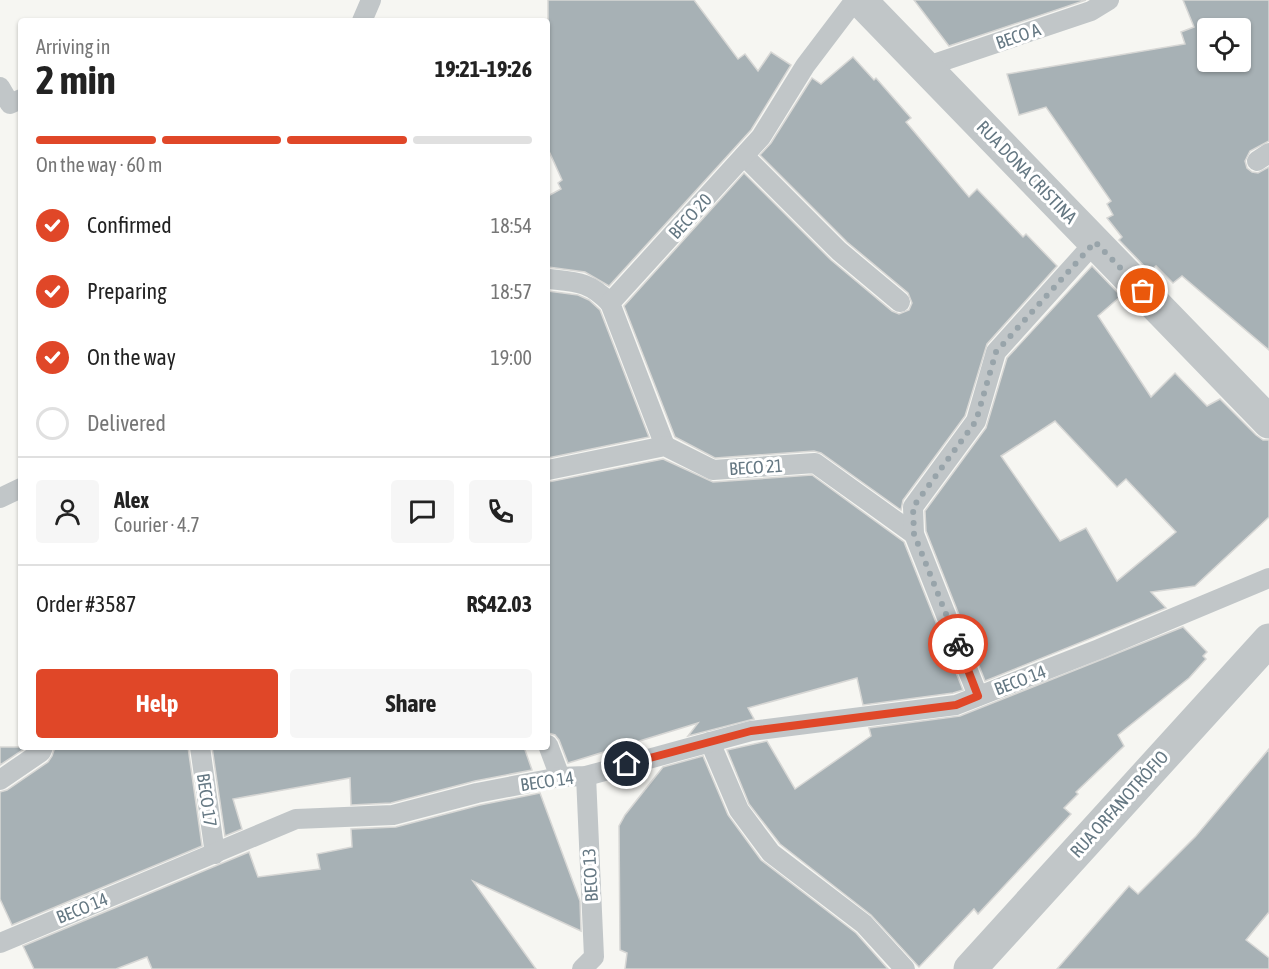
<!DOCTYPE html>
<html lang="en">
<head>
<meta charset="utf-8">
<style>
  body { margin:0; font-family:"Asap Condensed",sans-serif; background:#f6f6f6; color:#222; height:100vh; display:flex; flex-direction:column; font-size:22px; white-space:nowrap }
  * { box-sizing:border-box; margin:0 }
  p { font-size:20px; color:#767676 }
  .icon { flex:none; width:33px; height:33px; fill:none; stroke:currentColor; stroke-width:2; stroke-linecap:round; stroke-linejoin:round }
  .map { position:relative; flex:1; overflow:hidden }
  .panel { position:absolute; left:18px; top:18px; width:532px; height:732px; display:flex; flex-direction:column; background:#fff; border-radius:6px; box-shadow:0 2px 4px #0004 }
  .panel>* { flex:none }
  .fabs { position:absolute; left:1197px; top:18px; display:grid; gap:12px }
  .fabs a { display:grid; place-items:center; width:54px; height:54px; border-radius:6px; background:#fff; box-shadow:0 2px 4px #0004; font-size:30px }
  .pin { position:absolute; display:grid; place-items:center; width:51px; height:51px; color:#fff; margin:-26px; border:3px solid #fff; border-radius:50%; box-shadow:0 2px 6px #0007 }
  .courier { position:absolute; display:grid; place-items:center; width:60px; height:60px; margin:-30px; border:4px solid #e04728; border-radius:50%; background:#fff; color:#222; box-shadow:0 2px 8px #0007 }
  .headline em { font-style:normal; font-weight:700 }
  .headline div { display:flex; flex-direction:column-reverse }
  .headline { display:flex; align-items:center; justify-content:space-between; height:102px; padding:0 18px }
  h1 { font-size:39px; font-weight:700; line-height:45px }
  .bar { display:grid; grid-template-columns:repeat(4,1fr); gap:9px 6px; align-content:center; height:72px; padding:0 18px }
  .bar i { height:8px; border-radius:4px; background:#e0e0e0 }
  .bar .active { background:#e04728 }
  .bar p { grid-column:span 4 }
  .line { display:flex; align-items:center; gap:15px; padding:0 18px; border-top:2px solid #e0e0e0 }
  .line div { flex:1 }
  .round { display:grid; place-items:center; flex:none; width:63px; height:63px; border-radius:6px; background:#f6f6f6 }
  ol { padding:0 18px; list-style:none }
  li { display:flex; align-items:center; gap:18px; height:66px }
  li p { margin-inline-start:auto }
  li .icon { padding:6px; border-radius:50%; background:#e04728; color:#fff; stroke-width:4 }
  li:last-child { color:#767676 }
  li i { width:33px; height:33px; border:3px solid #e0e0e0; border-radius:50% }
  .primary-button { display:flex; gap:12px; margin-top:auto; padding:12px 18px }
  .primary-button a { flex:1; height:69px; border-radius:6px; background:#e04728; color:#fff; font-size:24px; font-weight:700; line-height:69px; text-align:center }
  .primary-button a+a { background:#f6f6f6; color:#222 }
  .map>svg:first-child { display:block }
</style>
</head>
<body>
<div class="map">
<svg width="1269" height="969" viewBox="0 0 1269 969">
  <rect width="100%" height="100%" fill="#f6f6f2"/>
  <!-- building -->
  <g fill="#a7b1b5" stroke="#d7d7d5" stroke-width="1.5" fill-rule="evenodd">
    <path d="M548,0H694L738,59L745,54L758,71L771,52L791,65L751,130L609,286L585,272L548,267V196L561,189L558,183L562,180L548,149Z"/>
    <path d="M914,0H1086L949,46Z"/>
    <path d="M1183,0H1269V141L1250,151L1245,161L1247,168L1252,172L1258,173L1269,167V350L1182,276L1173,283L1156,266L1149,271L1119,240L1122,237L1107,218L1113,215L1107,204L1111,201L1046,107L1019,115L1007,74L1185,44L1181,32L1194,27ZM1208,28H1240V62H1208Z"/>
    <path d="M853,57L874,80L876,78L911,118L906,122L969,197L977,189L1023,237L1026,234L1057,266L987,344L965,416L903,500L901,510L821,453L814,451L715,458L675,437L624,306L744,173L831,260L892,311L899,314L909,310L912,303L908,293L847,242L760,155L771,143L812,78L821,84Z"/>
    <path d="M1092,266L1121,296L1098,316L1151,397L1175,373L1207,406L1220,399L1256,435L1263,440H1269V517L1195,586L1151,592L1166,608L985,681L926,531L925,511L986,428L1007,358ZM1055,421L1117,487L1126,479L1176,532L1117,581L1086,528L1060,541L1001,456Z"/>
    <path d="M548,291L578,295L589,300L600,310L649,437L548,458Z"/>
    <path d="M663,459L713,482L812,475L904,542L963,690L953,693L863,705L857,678L748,708L754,719L688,736L698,723L568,763L559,740L555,735L548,733V482Z"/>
    <path d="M1183,627L1207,652L1203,656L1206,659L1189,678L1118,735L1124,746L1076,792L1078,794L1064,808L1071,814L978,914L974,909L919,967L871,915L780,844L749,804L727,750L767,741L795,789L871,736L869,728L960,716Z"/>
    <path d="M0,747H27L0,765Z"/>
    <path d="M55,747H188L202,846L12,925L0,899V792L7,790L48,762L52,756Z"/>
    <path d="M212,747H524L532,770L475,781L391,803L351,805L350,778L233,799L242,829L225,836Z"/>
    <path d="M1269,749V912L1246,940L1269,958V969H1057L1129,886L1138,894L1196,836Z"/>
    <path d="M703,756L728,815L761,860L856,933L888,969H625L627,953L620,950L619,826L625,815L663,767Z"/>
    <path d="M540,793L580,901L581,931L473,881L536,969H152L147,957L116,969H34L23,946L249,852L258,877L320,869L317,854L352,847L351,829L396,827L480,805Z"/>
  </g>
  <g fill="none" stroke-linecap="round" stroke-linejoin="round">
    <!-- service -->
    <g stroke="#c1c6c8" stroke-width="20">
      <path d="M362,21L371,0"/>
      <path d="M925,67L1091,11L1109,0"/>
      <path d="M0,87L10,104L21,99"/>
      <path d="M744,156L839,251L900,302"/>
      <path d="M1257,161L1269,153"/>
      <path d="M548,279C576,282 589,281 610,303"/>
      <path d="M665,446L610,303L761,137L805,66L855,0"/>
      <path d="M548,470L665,446L713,470L815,463L914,534"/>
      <path d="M0,498L21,488"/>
      <path d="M978,696L914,534L913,507L976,421L996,352L1095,242"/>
      <path d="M710,742L739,810L771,853L864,924L905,969"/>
      <path d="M548,745L560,777"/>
      <path d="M200,747L215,854"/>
      <path d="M0,780L41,752L43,747"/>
      <path d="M0,943L296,819L393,815L477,793L560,777L586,776L751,731L956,705L1099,649L1269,578"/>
      <path d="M582,969L594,957L586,776"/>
    </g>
    <!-- minor -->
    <path stroke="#c1c6c8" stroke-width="33" d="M860,0L1269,422"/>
    <!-- tertiary -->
    <path stroke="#c1c6c8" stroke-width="33" d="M970,969L1269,640"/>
  </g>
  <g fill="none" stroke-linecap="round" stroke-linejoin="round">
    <!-- done -->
    <path stroke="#98a4aa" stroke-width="6" stroke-dasharray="0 10.8" d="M958,644L914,534L913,507L976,421L996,352L1095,242L1143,291"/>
    <!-- route -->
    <path stroke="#e04728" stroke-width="8" d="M627,764L751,731L956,705L978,696L958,644"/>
  </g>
  <g text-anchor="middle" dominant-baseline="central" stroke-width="6" stroke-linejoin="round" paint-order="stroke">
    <!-- street labels -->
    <g font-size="18" fill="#657883" stroke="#fff">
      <text transform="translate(1018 36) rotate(-19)">BECO A</text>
      <text transform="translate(1027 172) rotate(46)">RUA DONA CRISTINA</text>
      <text transform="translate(690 216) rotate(-48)">BECO 20</text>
      <text transform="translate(756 467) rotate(-4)">BECO 21</text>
      <text transform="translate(1020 680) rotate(-21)">BECO 14</text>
      <text transform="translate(547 781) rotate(-8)">BECO 14</text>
      <text transform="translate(207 800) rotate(82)">BECO 17</text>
      <text transform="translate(1119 804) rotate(-48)">RUA ORFANOTRÓFIO</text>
      <text transform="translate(590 875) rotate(-93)">BECO 13</text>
      <text transform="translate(82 908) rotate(-22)">BECO 14</text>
    </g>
  </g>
</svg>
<div class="fabs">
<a><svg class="icon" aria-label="locate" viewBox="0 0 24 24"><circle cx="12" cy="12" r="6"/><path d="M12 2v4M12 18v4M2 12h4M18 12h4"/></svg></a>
</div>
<div class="pin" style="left:1143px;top:291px;background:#ea580c"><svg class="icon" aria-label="bag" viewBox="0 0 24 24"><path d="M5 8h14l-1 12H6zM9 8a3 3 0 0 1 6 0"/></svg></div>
<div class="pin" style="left:627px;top:764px;background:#1f2937"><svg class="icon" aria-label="home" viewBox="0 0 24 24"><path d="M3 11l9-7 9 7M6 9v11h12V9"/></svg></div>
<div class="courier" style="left:958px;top:644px"><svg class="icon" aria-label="bike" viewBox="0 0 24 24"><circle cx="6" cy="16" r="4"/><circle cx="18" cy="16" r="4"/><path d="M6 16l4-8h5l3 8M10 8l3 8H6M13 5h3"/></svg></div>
<section class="panel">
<div class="headline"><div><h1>2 min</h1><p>Arriving in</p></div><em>19:21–19:26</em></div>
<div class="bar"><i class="active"></i><i class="active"></i><i class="active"></i><i></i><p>On the way · 60 m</p></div>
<ol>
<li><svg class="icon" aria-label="check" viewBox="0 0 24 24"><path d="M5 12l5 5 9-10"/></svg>Confirmed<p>18:54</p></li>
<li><svg class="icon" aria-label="check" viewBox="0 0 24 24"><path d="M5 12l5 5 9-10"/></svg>Preparing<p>18:57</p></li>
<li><svg class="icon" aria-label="check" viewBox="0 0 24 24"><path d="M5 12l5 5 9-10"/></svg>On the way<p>19:00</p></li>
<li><i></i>Delivered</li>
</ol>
<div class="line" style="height:108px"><a class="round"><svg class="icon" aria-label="person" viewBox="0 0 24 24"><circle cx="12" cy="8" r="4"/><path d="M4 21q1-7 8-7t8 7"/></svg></a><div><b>Alex</b><p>Courier · 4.7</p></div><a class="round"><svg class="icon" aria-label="chat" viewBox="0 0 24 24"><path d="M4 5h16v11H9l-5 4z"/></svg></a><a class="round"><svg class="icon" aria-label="phone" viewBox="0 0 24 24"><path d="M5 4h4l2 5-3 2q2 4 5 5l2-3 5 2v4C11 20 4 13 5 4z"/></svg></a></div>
<div class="line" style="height:78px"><div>Order #3587</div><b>R$42.03</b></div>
<div class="primary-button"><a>Help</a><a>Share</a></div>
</section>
</div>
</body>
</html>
